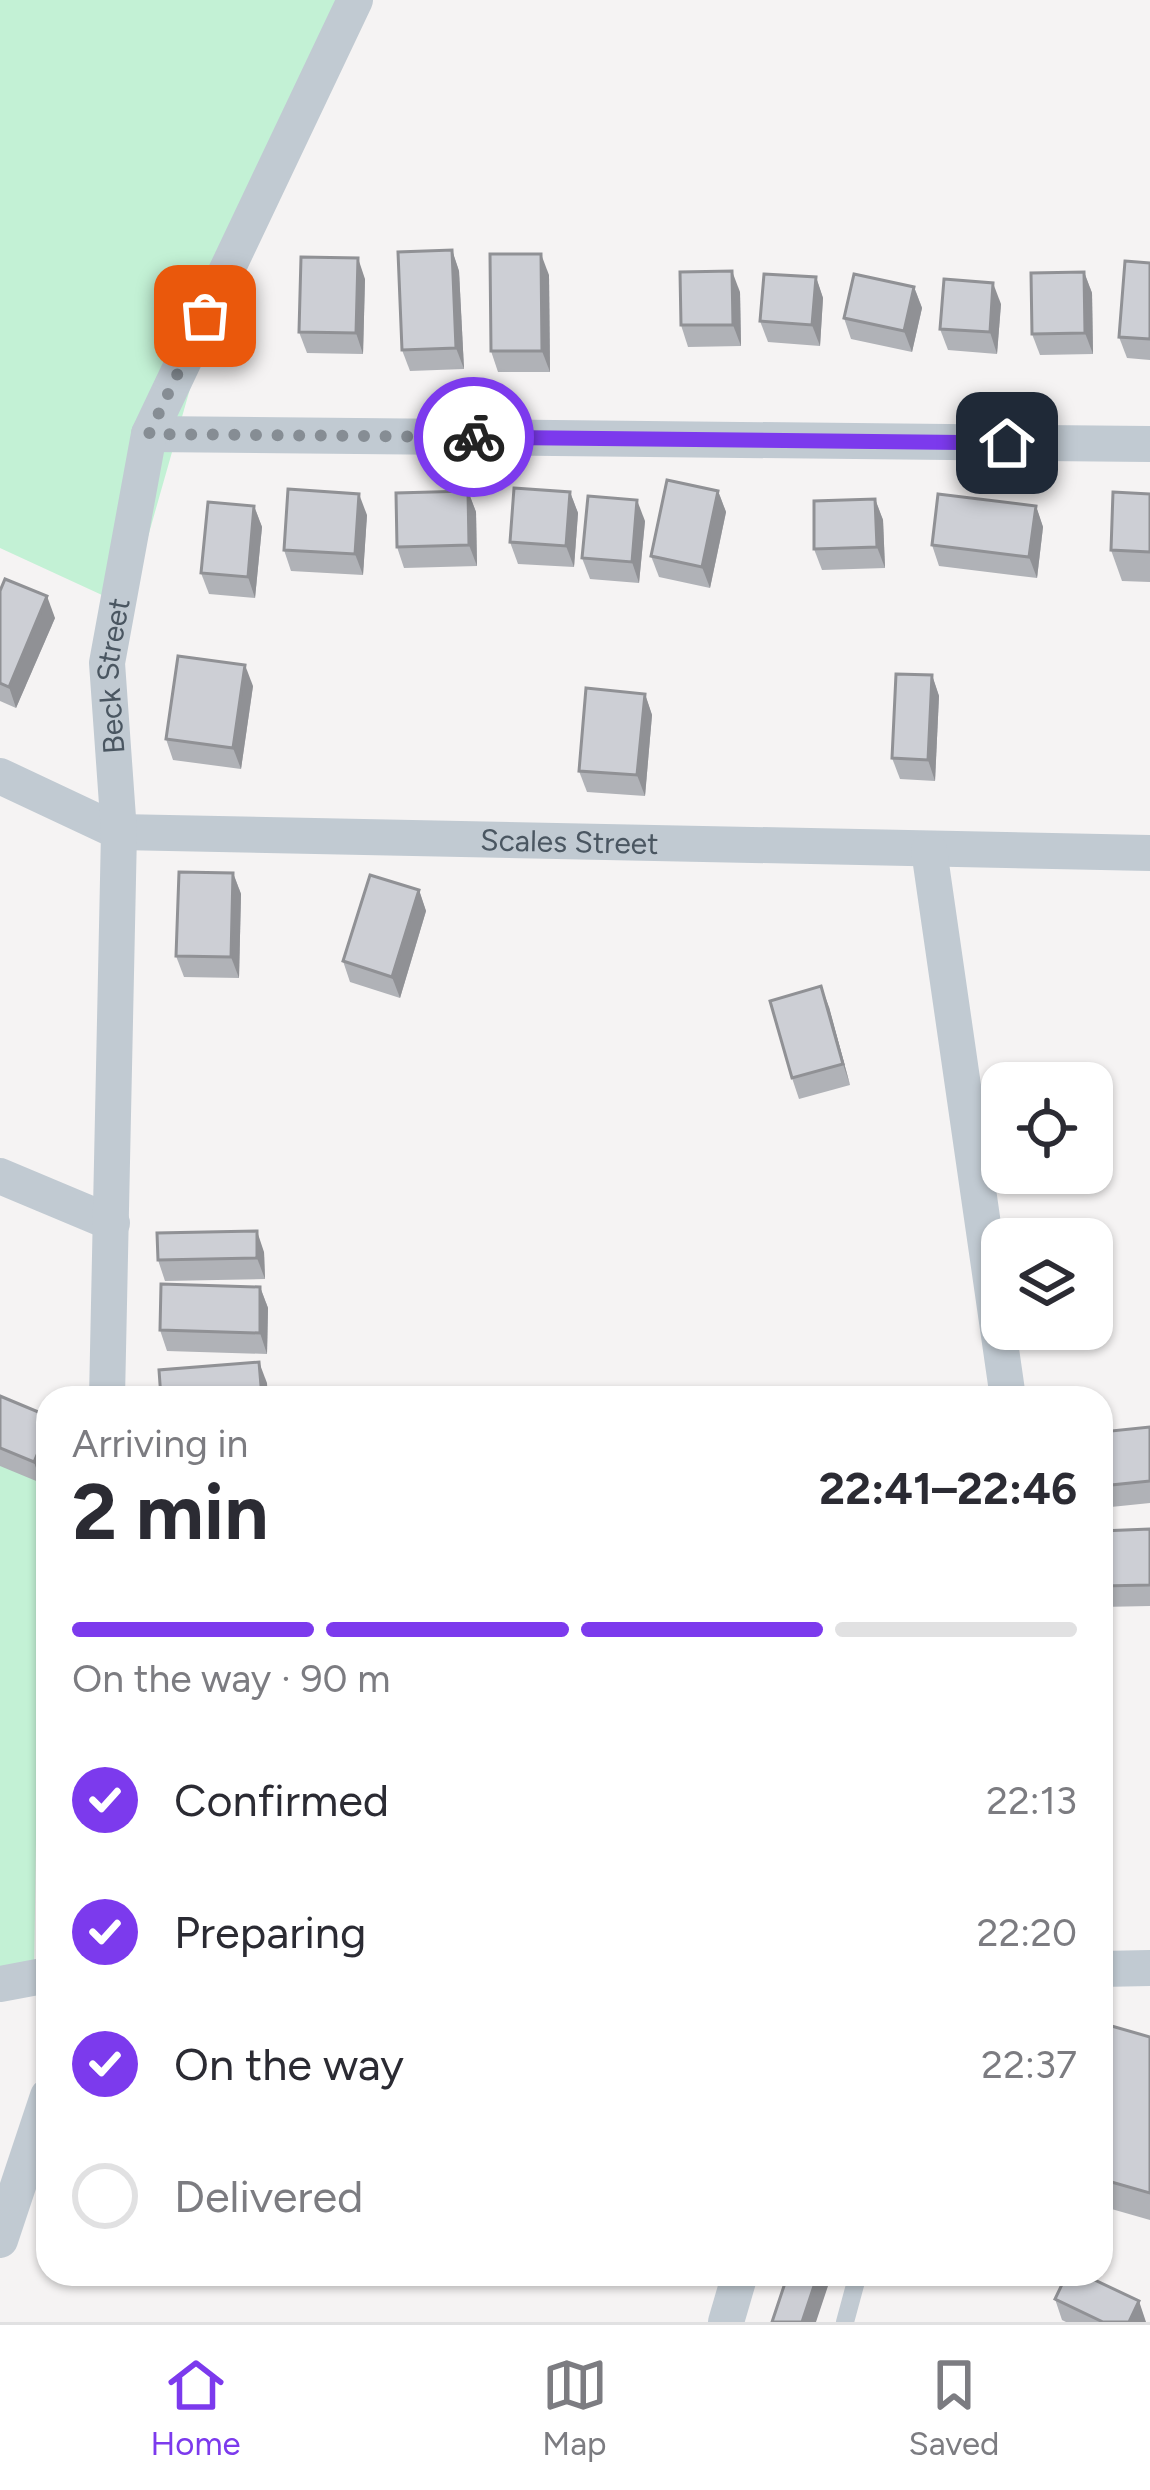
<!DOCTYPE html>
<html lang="en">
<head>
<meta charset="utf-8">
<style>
  body { margin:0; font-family:Figtree,sans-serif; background:#f7f7f7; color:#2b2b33; height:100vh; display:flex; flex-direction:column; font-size:45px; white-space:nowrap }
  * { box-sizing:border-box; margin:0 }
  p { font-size:39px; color:#7c7c81 }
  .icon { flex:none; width:66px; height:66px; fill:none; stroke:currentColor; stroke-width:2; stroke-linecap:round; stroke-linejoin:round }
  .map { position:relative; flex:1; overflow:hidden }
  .details { position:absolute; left:36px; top:1386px; width:1077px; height:900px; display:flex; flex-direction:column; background:#fff; border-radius:36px; box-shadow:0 3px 9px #0004 }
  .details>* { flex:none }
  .tools { position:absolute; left:981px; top:1062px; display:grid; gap:24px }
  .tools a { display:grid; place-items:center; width:132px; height:132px; border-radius:24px; background:#fff; box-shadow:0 3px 9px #0004; font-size:60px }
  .pin { position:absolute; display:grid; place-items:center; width:102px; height:102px; color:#fff; margin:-51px; border-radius:24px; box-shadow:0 6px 18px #0006 }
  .courier { position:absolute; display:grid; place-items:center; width:120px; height:120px; margin:-60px; border:9px solid #7c3aed; border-radius:50%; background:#fff; color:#222; box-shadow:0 3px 15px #0007 }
  .head em { font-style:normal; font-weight:700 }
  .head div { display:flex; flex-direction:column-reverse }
  .head { display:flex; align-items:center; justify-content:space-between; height:204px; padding:0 36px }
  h1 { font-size:78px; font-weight:700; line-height:90px }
  .bar { display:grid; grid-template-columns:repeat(4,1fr); gap:18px 12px; align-content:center; height:144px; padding:0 36px }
  .bar i { height:15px; border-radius:9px; background:#e1e1e2 }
  .bar .on { background:#7c3aed }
  .bar p { grid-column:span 4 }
  ol { padding:0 36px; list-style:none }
  li { display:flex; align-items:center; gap:36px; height:132px }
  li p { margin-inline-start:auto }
  li .icon { padding:12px; border-radius:50%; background:#7c3aed; color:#fff; stroke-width:4 }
  li:last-child { color:#7c7c81 }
  li i { width:66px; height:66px; border:6px solid #e1e1e2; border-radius:50% }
  .tab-bar { display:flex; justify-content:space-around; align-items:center; height:168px; border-top:3px solid #e1e1e2; background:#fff; font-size:33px; color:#7c7c81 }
  .tab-bar a { display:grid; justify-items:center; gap:6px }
  .tab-bar .on { color:#7c3aed }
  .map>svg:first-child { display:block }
</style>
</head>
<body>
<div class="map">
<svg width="1150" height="2322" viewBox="0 0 1150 2322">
  <rect width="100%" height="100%" fill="#f5f3f3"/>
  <!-- green -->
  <g fill="#c3f1d5">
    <path d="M0,0H368L203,343L128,607L0,548Z"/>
    <path d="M0,1424L48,1444L41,1494L34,1976L0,1995Z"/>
  </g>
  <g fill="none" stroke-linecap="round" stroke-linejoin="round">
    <!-- lane -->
    <path stroke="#c1cad2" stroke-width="18" d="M845,2322L858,2274"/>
    <!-- street -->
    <g stroke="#c1cad2" stroke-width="36">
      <path d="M149,434L1150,444"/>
      <path id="s1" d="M0,776L119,832L1150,853"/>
      <path d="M929,850L1008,1398"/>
      <path d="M0,1176L112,1223"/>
      <path id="s2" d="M107,1398L119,832L107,663L149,434L355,0"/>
      <path d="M1101,1969L1150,1968"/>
      <path d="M0,1984L48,1975"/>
      <path d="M0,2240L48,2096"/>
      <path d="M726,2322L740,2274"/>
    </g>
  </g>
  <!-- wall -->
  <g fill="#b0b2b7">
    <path d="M452,250L459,271L464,369L410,371L402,350Z"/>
    <path d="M1150,263V360L1127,358L1119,337Z"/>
    <path d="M1084,272L1092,293L1093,354L1040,355L1032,334Z"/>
    <path d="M549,275L550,372H498L491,351Z"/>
    <path d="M816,277L823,298L820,346L768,342L760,321Z"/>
    <path d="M365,279L363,354L307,353L299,332Z"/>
    <path d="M914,287L922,308L912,352L851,339L844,318Z"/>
    <path d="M740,292L741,346L688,347L681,325Z"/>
    <path d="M1001,304L997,354L948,350L940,329Z"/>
    <path d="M468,491L476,512L477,566L404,568L397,547Z"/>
    <path d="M718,491L726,512L710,588L659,577L651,556Z"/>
    <path d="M570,492L578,513L574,567L518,564L510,542Z"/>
    <path d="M1150,494V582L1122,581L1111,550Z"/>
    <path d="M875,499L883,520L885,568L822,570L814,549Z"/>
    <path d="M254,506L262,527L255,598L209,594L201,573Z"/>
    <path d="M1036,506L1043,527L1037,578L939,566L932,545Z"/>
    <path d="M367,515L363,575L291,571L284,550Z"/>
    <path d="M645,521L639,583L590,579L582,558Z"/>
    <path d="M0,591L55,618L16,708L0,701Z"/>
    <path d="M932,675L939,696L935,781L900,779L892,758Z"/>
    <path d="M253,686L241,769L173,760L166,739Z"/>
    <path d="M645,694L652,715L645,796L587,792L579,771Z"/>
    <path d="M233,873L241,894L239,978L184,977L176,956Z"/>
    <path d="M419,890L426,911L400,998L350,982L343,961Z"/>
    <path d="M829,1007L850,1085L799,1099L792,1078Z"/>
    <path d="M264,1252L265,1279L165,1281L158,1260Z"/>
    <path d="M260,1287L268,1308L267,1354L167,1351L160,1330Z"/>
    <path d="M0,1396L48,1416L41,1483L0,1466Z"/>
    <path d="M1150,1427V1503L1101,1508V1432Z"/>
    <path d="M1150,1529V1606L1101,1607V1531Z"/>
    <path d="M1101,2023L1150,2037V2220L1101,2206Z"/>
    <path d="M1055,2299L1146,2322H1066L1062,2320Z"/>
  </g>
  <!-- shaded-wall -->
  <g fill="#909195">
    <path d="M452,250L459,271L464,369L456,348Z"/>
    <path d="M541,254L549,275L550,372L542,351Z"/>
    <path d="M358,258L365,279L363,354L356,333Z"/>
    <path d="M732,271L740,292L741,346L733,325Z"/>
    <path d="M1084,272L1092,293L1093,354L1085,333Z"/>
    <path d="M816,277L823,298L820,346L812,325Z"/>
    <path d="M993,283L1001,304L997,354L990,332Z"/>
    <path d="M914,287L922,308L912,352L904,331Z"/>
    <path d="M468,491L476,512L477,566L469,545Z"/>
    <path d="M718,491L726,512L710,588L702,567Z"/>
    <path d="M570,492L578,513L574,567L566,546Z"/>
    <path d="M359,494L367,515L363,575L355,554Z"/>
    <path d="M875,499L883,520L885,568L877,547Z"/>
    <path d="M637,500L645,521L639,583L632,562Z"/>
    <path d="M254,506L262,527L255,598L248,577Z"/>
    <path d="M1036,506L1043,527L1037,578L1029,557Z"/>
    <path d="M47,596L55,618L16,708L9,687Z"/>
    <path d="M245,665L253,686L241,769L233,748Z"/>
    <path d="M932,675L939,696L935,781L928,760Z"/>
    <path d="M645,694L652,715L645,796L637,775Z"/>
    <path d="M233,873L241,894L239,978L231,957Z"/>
    <path d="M419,890L426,911L400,998L392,977Z"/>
    <path d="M821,986L829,1007L850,1085L843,1064Z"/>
    <path d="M257,1231L264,1252L265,1279L257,1258Z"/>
    <path d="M260,1287L268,1308L267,1354L260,1333Z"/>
    <path d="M259,1362L267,1383L268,1398H262Z"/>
    <path d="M48,1429V1468L41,1483L34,1462Z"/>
    <path d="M818,2274H832L816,2322H802Z"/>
    <path d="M1139,2301L1146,2322H1129Z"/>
  </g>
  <!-- building -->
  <g fill="#cdcfd5" stroke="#909195" stroke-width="3">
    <path d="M452,250L456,348L402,350L398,252Z"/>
    <path d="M490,254H541L542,351H491Z"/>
    <path d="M301,257L358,258L356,333L299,332Z"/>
    <path d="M1125,261L1150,263V339L1119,337Z"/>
    <path d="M732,271L733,325H681L680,272Z"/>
    <path d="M1084,272L1085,333L1032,334L1031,273Z"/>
    <path d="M764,274L816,277L812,325L760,321Z"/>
    <path d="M854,274L914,287L904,331L844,318Z"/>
    <path d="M944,279L993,283L990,332L940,329Z"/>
    <path d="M667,480L718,491L702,567L651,556Z"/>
    <path d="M514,488L570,492L566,546L510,542Z"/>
    <path d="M288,489L359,494L355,554L284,550Z"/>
    <path d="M468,491L469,545L397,547L396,493Z"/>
    <path d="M1113,492L1150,494V552L1111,550Z"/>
    <path d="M938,494L1036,506L1029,557L932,545Z"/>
    <path d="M588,496L637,500L632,562L582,558Z"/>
    <path d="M875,499L877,547L814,549V501Z"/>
    <path d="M208,502L254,506L248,577L201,573Z"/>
    <path d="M5,579L47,596L9,687L0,683V591Z"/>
    <path d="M178,656L245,665L233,748L166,739Z"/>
    <path d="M896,674L932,675L928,760L892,758Z"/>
    <path d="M586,688L645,694L637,775L579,771Z"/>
    <path d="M179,872L233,873L231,957L176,956Z"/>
    <path d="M370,875L419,890L392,977L343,961Z"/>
    <path d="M821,986L843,1064L792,1078L770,1001Z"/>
    <path d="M257,1231V1258L158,1260L157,1233Z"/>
    <path d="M161,1284L260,1287V1333L160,1330Z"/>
    <path d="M259,1362L262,1398H161L159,1370Z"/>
    <path d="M0,1396L48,1416V1429L34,1462L0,1448Z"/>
    <path d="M1150,1427V1481L1101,1486V1432Z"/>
    <path d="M1150,1529V1585L1101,1586V1531Z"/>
    <path d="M1101,2023L1150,2037V2193L1101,2179Z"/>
    <path d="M788,2274H818L802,2322H772Z"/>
    <path d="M1067,2274H1082L1139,2301L1129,2322H1103L1055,2299Z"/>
  </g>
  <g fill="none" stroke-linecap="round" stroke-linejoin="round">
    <!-- done -->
    <path stroke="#868d94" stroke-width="12" stroke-dasharray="0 21.6" d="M205,316L149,434L474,437"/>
    <!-- route -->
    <path stroke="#7c3aed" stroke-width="15" d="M474,437L1007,443"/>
  </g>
  <g text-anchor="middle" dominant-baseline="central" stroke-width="9" stroke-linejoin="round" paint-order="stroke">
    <!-- street labels -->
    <g font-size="30" fill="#4a5661" stroke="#fff">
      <text stroke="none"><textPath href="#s2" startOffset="723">Beck Street</textPath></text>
      <text stroke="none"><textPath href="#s1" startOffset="582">Scales Street</textPath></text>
    </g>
  </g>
</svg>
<div class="tools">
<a><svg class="icon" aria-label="locate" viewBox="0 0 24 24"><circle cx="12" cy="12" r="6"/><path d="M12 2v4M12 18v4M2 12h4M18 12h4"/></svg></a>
<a><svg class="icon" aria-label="layers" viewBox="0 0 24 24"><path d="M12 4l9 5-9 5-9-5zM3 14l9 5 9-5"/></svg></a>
</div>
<div class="pin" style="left:205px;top:316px;background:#ea580c"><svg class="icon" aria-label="bag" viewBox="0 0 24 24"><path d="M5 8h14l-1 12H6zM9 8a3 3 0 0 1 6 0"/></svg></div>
<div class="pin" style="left:1007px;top:443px;background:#1f2937"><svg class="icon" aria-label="home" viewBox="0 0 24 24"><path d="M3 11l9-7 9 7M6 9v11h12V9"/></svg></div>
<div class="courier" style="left:474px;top:437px"><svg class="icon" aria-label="bike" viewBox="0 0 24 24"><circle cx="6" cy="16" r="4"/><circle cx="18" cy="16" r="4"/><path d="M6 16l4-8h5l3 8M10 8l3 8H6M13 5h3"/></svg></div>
<section class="details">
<div class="head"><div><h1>2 min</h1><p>Arriving in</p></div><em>22:41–22:46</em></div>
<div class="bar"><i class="on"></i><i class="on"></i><i class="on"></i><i></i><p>On the way · 90 m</p></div>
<ol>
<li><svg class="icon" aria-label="check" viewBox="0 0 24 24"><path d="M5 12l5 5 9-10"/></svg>Confirmed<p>22:13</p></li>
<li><svg class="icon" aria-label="check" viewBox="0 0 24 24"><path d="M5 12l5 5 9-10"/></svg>Preparing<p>22:20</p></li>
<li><svg class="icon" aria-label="check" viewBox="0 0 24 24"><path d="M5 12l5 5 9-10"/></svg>On the way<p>22:37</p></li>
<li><i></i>Delivered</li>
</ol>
</section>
</div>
<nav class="tab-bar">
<a class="on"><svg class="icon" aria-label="home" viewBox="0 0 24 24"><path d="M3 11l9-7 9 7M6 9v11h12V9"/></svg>Home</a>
<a><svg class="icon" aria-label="map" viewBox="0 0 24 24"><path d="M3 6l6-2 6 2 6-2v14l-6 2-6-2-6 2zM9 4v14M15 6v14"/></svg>Map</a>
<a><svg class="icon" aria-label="saved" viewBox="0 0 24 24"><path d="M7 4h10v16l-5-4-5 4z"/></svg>Saved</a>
</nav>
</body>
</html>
